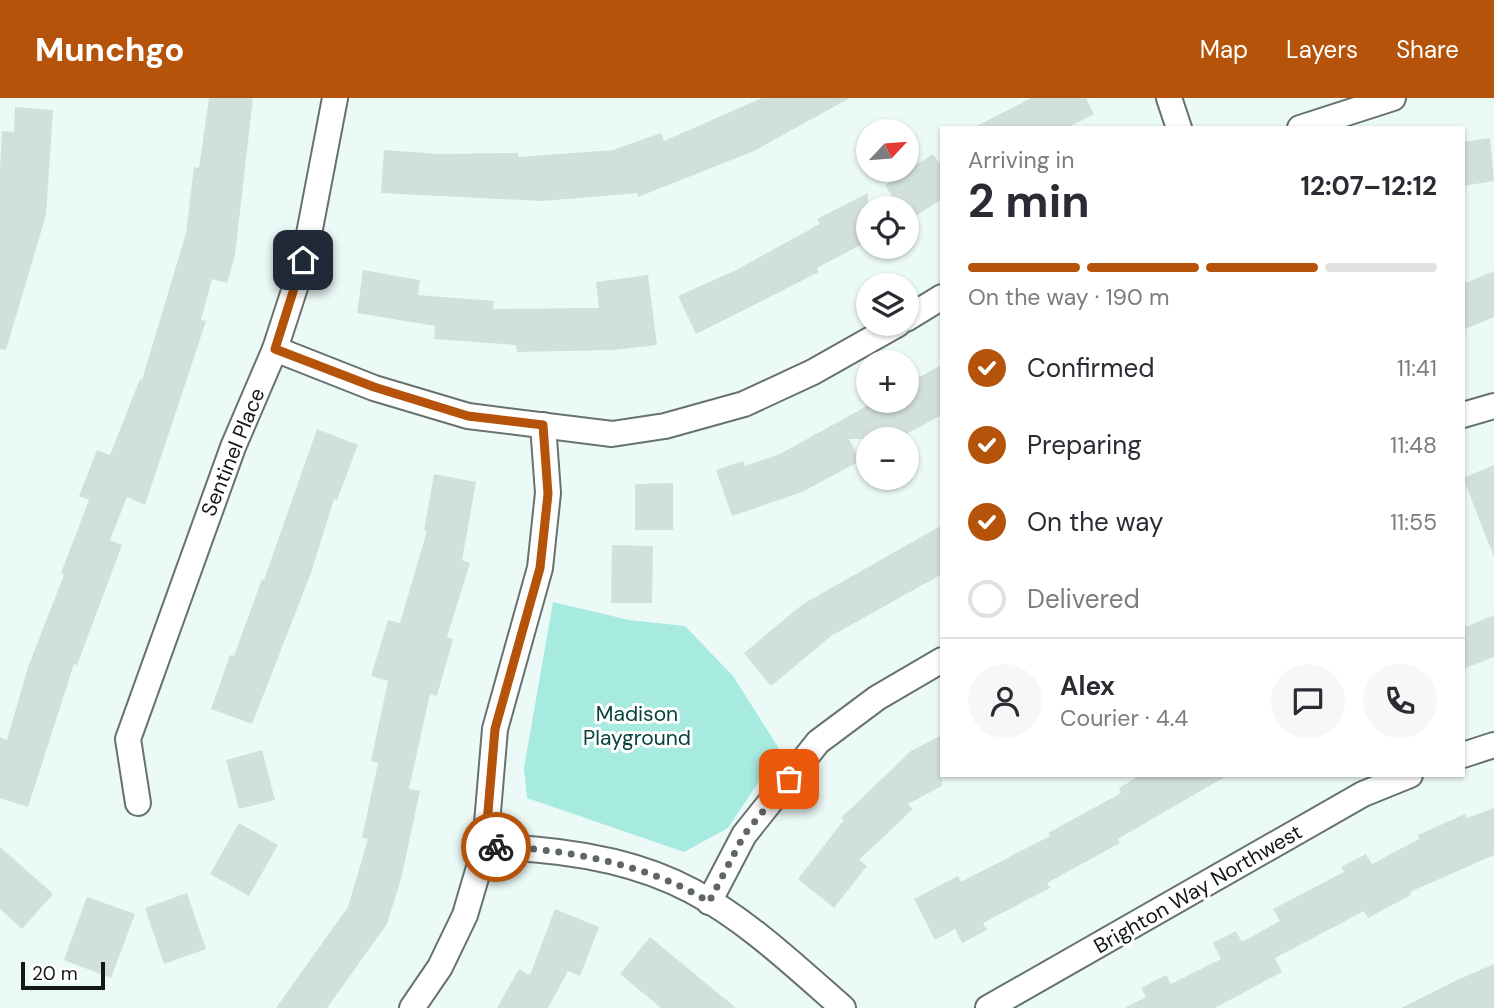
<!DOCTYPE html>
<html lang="en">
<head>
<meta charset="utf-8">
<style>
  body { margin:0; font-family:"DM Sans",sans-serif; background:#f7f7f7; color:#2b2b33; height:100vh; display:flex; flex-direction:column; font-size:26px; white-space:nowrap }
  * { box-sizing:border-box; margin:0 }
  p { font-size:23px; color:#7c7c81 }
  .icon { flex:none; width:38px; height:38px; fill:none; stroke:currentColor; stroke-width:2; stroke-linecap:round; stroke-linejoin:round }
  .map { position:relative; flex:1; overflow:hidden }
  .panel { position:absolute; left:940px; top:28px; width:525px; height:651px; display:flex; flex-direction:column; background:#fff; border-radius:0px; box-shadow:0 2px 5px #0004 }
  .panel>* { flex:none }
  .needle { width:46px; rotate:64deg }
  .buttons { position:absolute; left:856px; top:21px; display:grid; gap:14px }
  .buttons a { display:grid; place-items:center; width:63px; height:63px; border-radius:50%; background:#fff; box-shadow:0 2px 5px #0004; font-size:35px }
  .scale { position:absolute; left:21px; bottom:18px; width:84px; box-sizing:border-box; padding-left:7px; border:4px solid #131817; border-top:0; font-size:19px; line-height:24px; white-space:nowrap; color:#131817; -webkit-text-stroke:5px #fff; paint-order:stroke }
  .pin { position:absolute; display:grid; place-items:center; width:60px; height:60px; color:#fff; margin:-30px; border-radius:14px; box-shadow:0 4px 10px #0006 }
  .courier { position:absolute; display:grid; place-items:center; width:70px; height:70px; margin:-35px; border:5px solid #b45309; border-radius:50%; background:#fff; color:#222; box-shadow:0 2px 9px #0007 }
  .summary em { font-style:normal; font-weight:700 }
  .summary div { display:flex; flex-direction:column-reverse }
  .summary { display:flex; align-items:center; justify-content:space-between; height:119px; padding:0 28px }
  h1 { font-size:46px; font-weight:700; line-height:52px }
  .bar { display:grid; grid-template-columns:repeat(4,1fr); gap:10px 7px; align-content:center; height:84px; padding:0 28px }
  .bar i { height:9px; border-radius:5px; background:#e1e1e2 }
  .bar .current { background:#b45309 }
  .bar p { grid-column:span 4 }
  .line { display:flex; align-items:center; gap:18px; padding:0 28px; border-top:2px solid #e1e1e2 }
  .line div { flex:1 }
  .round { display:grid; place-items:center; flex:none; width:74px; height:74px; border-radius:37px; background:#f7f7f7 }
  ol { padding:0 28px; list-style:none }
  li { display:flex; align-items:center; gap:21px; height:77px }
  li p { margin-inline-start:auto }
  li .icon { padding:7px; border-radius:50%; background:#b45309; color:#fff; stroke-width:4 }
  li:last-child { color:#7c7c81 }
  li i { width:38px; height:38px; border:4px solid #e1e1e2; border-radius:50% }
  header { display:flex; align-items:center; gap:42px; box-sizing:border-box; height:98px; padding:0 35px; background:#b45309; color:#fff }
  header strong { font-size:33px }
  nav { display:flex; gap:38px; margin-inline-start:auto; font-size:24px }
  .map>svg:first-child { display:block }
</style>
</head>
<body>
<header>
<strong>Munchgo</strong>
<nav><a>Map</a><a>Layers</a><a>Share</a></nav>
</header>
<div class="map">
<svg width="1494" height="910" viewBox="0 0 1494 910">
  <rect width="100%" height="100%" fill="#ecfaf7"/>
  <!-- green -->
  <path fill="#a7eae0" d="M553,504L629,522L685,528L733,578L780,652L728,730L684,754L527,700L524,670Z"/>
  <!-- building -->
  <g fill="#d2e0dd">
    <path d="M209,0H253L235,157L227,185L212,181L201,222L206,223L145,407L127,399L110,442L122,447L77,567L74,566L28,709L0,700V639L7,642L28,569L64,477L61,475L89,402L79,398L97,352L110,357L140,281L142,282L186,135L194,69L199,70Z"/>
    <path d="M762,0H850L754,53L638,99L637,95L542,103L381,95L384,52L440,56L518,55V59L613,52L661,35L664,43Z"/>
    <path d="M1031,0H1086L1094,16L1067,30H973Z"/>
    <path d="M15,9L53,12L46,117L6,252L0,251V70L2,33L14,34Z"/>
    <path d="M1490,40L1494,83L1463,88V44Z"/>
    <path d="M933,56L942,69V101L908,123L906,110H899L885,87Z"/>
    <path d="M868,95V143L817,170L819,174L696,236L678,198L736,172L820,126L817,121Z"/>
    <path d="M363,172L420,182L418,197L494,203L493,211L599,210L596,184L648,177L657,247L613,252L517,254L516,247L434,241L435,228L357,215Z"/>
    <path d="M1494,173V219L1463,232V186Z"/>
    <path d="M942,267V317L896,341H849L860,363L802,394L732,418L716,372L743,363L745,368L780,356L876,303H906V286Z"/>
    <path d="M317,331L358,347L337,402L334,401L311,475L252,626L211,611L230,557L234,558L262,481L264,482Z"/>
    <path d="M1494,367V459L1463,380Z"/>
    <path d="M434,376L476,384L462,462L470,465L447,539L453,541L437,598L430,596L409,691L420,693L401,781L387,826L327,910H276L348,809L368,741L362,740L378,665L371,663L388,583L371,578L388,522L400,525L427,433H424Z"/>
    <path d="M673,385V432H635V386Z"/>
    <path d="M942,427V476L831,538L771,588L744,555L803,506Z"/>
    <path d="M612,447L653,448L652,505H611Z"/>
    <path d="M1494,517V559L1463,571V530Z"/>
    <path d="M942,637V688L908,706L913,711L859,762L867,768L834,810L798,781L844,722L841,720L911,653Z"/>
    <path d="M262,652L275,702L239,711L226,662Z"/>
    <path d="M1141,677H1228L1118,741L1120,745L1047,785L1050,790L983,825L987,832L962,845L955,831L935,842L914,801L958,778L961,784L1050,738L1048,735L1121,695L1119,690Z"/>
    <path d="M1494,710V757L1410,794L1411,797L1368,820L1364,813L1275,860L1282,874L1215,910H1125L1146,899L1141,890L1166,877L1171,886L1221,861L1213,845L1236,833L1242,844L1280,823L1273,811L1344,774L1341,769L1366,756L1372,766L1419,741L1418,737L1465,716L1467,720Z"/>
    <path d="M239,725L278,747L249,798L210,776Z"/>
    <path d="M0,749L53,796L22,831L0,811Z"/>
    <path d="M187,795L206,851L164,866L145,810Z"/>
    <path d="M87,799L135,816L111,880L64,862Z"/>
    <path d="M555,811L599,829L580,878L568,873L548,910H497L519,871L530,877Z"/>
    <path d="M650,839L736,910H661L620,876Z"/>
    <path d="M1494,866V910H1401L1455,883Z"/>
  </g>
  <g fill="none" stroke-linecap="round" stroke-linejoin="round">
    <defs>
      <g id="minor">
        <path d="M1169,0L1179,30"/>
        <path d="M1300,30L1393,0"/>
        <path d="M906,221L942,199"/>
        <path d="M275,251L374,290L468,318L612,336L665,328L744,306L813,274L898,226"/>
        <path d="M1463,317L1494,308"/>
        <path d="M1463,657L1494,647"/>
        <path d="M138,705L128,641L233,349L275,251L304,162L335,0"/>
        <path d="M485,749C552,750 631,760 692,793C747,822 796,869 843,910"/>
        <path d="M709,804L744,737L818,644L877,600L942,562"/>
        <path d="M412,910L440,869L465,817L485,749L495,631L540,470L548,395L543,327"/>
        <path d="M988,910L1363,696L1410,677"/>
      </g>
    </defs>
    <!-- minor casing -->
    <use href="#minor" stroke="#667270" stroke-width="28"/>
    <!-- minor -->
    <use href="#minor" stroke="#fff" stroke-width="24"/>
  </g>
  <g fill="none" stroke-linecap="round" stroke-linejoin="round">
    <!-- done -->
    <path stroke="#5f6765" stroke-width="7" stroke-dasharray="0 12.6" d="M496,749C564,750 651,767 709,804L744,737L789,681"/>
    <!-- route -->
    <path stroke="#b45309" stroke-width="9" d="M303,162L275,251L374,289L468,318L543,327L548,396L540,470L495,631L485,749H496"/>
  </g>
  <g text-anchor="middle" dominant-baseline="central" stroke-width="6" stroke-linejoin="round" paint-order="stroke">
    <!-- street labels -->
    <g font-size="21" fill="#131817" stroke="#fff">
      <text transform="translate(233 354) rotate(-68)">Sentinel Place</text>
      <text transform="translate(1198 791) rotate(-30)">Brighton Way Northwest</text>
    </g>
    <!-- park labels -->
    <g font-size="21" fill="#07423c" stroke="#fff">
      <text x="637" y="616">Madison<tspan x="637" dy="24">Playground</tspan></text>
    </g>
  </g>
</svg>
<div class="buttons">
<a><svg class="needle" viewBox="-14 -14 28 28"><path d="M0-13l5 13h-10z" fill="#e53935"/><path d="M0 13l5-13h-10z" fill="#7c7c81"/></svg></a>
<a><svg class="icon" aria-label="locate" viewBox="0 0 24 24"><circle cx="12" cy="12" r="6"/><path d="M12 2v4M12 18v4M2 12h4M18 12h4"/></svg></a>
<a><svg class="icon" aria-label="layers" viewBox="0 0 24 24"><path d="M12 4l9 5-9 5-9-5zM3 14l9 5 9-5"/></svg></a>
<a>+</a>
<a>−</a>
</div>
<div class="scale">20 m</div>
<div class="pin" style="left:789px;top:681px;background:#ea580c"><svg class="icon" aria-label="bag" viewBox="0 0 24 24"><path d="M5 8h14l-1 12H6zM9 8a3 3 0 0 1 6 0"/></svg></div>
<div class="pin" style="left:303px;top:162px;background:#1f2937"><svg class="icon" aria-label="home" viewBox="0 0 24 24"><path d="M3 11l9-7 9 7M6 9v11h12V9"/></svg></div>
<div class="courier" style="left:496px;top:749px"><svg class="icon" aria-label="bike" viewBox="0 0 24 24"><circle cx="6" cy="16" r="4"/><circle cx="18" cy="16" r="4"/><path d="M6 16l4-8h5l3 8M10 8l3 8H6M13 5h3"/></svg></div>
<section class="panel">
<div class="summary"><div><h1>2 min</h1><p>Arriving in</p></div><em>12:07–12:12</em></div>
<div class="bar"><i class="current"></i><i class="current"></i><i class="current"></i><i></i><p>On the way · 190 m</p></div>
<ol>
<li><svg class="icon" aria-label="check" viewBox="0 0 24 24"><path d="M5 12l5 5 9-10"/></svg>Confirmed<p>11:41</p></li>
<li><svg class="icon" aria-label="check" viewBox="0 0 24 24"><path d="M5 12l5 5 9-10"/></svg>Preparing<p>11:48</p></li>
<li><svg class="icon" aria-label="check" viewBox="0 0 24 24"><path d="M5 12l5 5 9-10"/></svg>On the way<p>11:55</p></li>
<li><i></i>Delivered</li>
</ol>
<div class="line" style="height:126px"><a class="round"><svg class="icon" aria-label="person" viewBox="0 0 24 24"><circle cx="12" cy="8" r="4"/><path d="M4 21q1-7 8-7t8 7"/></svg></a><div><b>Alex</b><p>Courier · 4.4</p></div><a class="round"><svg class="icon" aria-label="chat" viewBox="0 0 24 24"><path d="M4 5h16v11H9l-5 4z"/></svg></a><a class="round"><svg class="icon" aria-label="phone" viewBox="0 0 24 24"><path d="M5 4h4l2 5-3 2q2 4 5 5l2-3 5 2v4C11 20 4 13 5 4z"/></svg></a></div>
</section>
</div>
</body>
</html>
